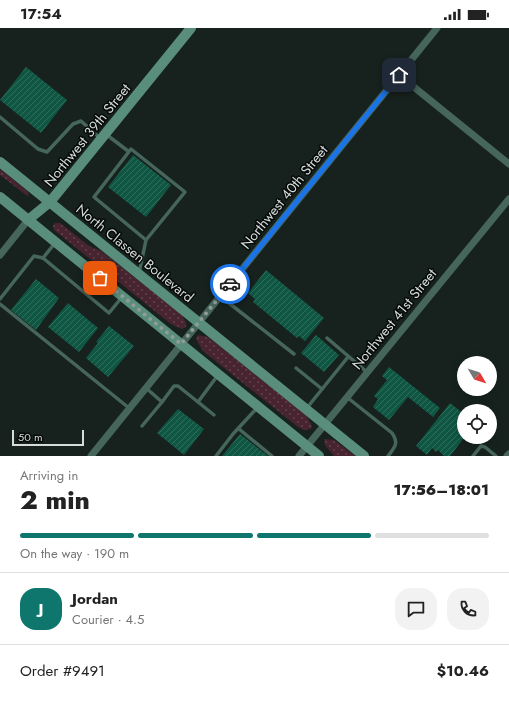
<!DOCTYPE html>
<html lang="en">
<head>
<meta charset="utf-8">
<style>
  body { margin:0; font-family:Jost,sans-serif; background:#f2f2f2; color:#222; height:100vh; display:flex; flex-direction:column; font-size:15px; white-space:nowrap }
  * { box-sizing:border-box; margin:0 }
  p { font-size:13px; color:#767676 }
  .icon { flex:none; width:22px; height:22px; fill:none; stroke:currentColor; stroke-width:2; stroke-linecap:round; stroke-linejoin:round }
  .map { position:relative; height:428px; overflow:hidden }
  .details { display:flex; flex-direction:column; background:#fff; flex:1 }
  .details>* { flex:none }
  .needle { width:26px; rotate:129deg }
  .buttons { position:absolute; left:457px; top:328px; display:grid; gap:8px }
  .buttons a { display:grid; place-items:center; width:40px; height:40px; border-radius:50%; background:#fff; box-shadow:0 2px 10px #0003; font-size:20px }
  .scale { position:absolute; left:12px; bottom:10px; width:72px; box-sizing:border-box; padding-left:4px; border:2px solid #d5dcd9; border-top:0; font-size:11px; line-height:14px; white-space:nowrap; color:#d5dcd9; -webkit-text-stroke:3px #060a09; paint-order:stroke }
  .pin { position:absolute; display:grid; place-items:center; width:34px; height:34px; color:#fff; margin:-17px; border-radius:8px; box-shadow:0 2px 6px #0006 }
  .courier { position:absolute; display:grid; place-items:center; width:40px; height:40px; margin:-20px; border:3px solid #1a73e8; border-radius:50%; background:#fff; color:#222; box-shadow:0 1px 5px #0007 }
  .overview em { font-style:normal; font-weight:800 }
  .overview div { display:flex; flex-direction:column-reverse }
  .overview { display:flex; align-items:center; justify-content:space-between; height:68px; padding:0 20px }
  h1 { font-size:26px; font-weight:800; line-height:30px }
  .bar { display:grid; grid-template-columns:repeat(4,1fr); gap:6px 4px; align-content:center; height:48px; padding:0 20px }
  .bar i { height:5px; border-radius:3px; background:#e0e0e0 }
  .bar .on { background:#0f766e }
  .bar p { grid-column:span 4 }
  .line { display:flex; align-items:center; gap:10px; padding:0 20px; border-top:1px solid #e0e0e0 }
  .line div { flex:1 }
  .round { display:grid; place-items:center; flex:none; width:42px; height:42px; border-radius:16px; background:#f2f2f2 }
  .status { display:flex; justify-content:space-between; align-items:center; height:28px; padding:0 20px; background:#fff; direction:ltr }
  .status svg { height:11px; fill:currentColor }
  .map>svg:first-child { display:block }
</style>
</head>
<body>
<div class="status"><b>17:54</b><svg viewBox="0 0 49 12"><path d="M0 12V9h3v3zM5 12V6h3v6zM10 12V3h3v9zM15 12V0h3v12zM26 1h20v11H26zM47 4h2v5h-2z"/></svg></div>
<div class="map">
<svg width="509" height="428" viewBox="0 0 509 428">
  <defs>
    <pattern id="grass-dots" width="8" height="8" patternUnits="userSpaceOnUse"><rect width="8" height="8" fill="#482431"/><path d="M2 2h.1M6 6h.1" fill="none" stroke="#62434e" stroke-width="1.8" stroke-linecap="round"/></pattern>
    <pattern id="building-hatch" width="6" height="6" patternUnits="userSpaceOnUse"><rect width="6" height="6" fill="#0f5643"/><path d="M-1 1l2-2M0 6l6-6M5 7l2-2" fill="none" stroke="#316e5e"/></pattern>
  </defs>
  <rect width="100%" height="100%" fill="#17221e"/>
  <!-- grass -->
  <g fill="url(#grass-dots)">
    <path d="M0,141L28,164L29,168L26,167L0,147Z"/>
    <path d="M55,195H60L89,218L101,223L182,287L186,295V299L182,301L171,296L54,202L53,198Z"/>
    <path d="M198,307L208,309L306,387L312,398L311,401L304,402L298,399L203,323L196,311Z"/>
    <path d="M324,411L334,412L355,428H334L325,417Z"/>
  </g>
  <!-- building -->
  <g fill="url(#building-hatch)">
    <path d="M26,39L67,72L41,105L0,72Z"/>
    <path d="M133,127L171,157L146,189L108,159Z"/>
    <path d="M266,242L324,290L305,313L299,308L297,310L253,274L255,271L248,265Z"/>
    <path d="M36,251L59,270L36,302L11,282Z"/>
    <path d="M68,275L98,300L79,324L48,299Z"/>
    <path d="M109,298L134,318L108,349L86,330L98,315L96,314Z"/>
    <path d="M316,307L339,327L324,344L301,325Z"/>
    <path d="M389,339L440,380L433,389L408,369L389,392L373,379L378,371L374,368L387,352L382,348Z"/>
    <path d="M450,375L464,386V410L450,428H444L438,422L436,424L432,420L427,427L416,418Z"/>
    <path d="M178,381L204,401L184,427L157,405Z"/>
    <path d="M240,406L268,428H222Z"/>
  </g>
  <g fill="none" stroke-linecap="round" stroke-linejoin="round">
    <!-- lane -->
    <g stroke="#46665b" stroke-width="3.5">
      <path d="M0,89L38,121L47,124L73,96L81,93L101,111"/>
      <path d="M107,107L128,123"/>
      <path d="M55,215L43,230L109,285L122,269"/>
      <path d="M139,245L146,212L185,164L131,121L94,169L146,212"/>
      <path d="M220,268L294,326"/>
      <path d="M0,271L34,228L43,230"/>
      <path d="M0,276L129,380"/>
      <path d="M327,310L368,345"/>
      <path d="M296,340L322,361"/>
      <path d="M146,360L162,374L174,358H178L198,374L218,347"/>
      <path d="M348,370L392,405C399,415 395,419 388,428"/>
      <path d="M198,374L214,387"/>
      <path d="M306,381L348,329"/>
      <path d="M142,398L162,374"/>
      <path d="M239,401L272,428"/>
      <path d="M216,428L233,406L258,379"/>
      <path d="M473,428L481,418L485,419L496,428"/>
    </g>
    <!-- street -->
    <g stroke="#46665b" stroke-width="7">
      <path d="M399,47L509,136"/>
      <path d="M0,227L28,192"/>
      <path d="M91,428L437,0"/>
      <path d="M299,428L509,171"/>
      <path d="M507,428L509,426"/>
    </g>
    <!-- secondary -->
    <g stroke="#5a8e7c" stroke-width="10">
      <path d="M0,134L364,428"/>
      <path d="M0,169L319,428"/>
      <path d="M28,192L50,174L191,0"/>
    </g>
  </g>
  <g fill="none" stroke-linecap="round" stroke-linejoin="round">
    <!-- done -->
    <path stroke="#929b98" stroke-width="4" stroke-dasharray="0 7.2" d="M100,250L181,316L230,256"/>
    <!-- route -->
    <path stroke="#1a73e8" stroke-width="5" d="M230,256L399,47"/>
  </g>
  <g text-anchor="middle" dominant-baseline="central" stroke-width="3" stroke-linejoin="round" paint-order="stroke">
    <!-- street labels -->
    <g font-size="14" fill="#d5dcd9" stroke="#060a09">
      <text transform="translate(87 107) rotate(-51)">Northwest 39th Street</text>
      <text transform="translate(284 169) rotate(-51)">Northwest 40th Street</text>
      <text transform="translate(135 225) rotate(39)">North Classen Boulevard</text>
      <text transform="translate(394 291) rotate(-51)">Northwest 41st Street</text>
    </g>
  </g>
</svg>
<div class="buttons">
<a><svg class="needle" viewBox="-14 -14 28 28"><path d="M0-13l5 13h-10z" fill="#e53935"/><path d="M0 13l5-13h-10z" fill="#767676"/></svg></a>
<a><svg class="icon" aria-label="locate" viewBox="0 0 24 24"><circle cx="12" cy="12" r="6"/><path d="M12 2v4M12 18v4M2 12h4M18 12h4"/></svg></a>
</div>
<div class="scale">50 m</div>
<div class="pin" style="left:100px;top:250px;background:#ea580c"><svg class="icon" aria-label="bag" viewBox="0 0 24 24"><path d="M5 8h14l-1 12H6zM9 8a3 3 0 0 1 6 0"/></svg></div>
<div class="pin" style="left:399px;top:47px;background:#1f2937"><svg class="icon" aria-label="home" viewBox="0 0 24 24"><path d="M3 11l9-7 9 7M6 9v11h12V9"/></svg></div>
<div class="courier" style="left:230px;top:256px"><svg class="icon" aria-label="car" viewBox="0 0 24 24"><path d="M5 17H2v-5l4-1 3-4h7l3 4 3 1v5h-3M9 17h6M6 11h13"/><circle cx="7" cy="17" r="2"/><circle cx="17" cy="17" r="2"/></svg></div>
</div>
<section class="details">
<div class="overview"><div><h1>2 min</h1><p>Arriving in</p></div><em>17:56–18:01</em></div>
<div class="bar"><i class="on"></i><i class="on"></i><i class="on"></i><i></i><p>On the way · 190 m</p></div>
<div class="line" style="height:72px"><b class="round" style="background:#0f766e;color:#fff">J</b><div><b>Jordan</b><p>Courier · 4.5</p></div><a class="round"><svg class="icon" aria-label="chat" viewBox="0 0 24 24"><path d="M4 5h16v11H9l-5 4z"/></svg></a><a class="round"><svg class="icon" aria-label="phone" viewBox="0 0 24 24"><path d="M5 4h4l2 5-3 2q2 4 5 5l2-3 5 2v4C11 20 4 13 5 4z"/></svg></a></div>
<div class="line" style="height:52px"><div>Order #9491</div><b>$10.46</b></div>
</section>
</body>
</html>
